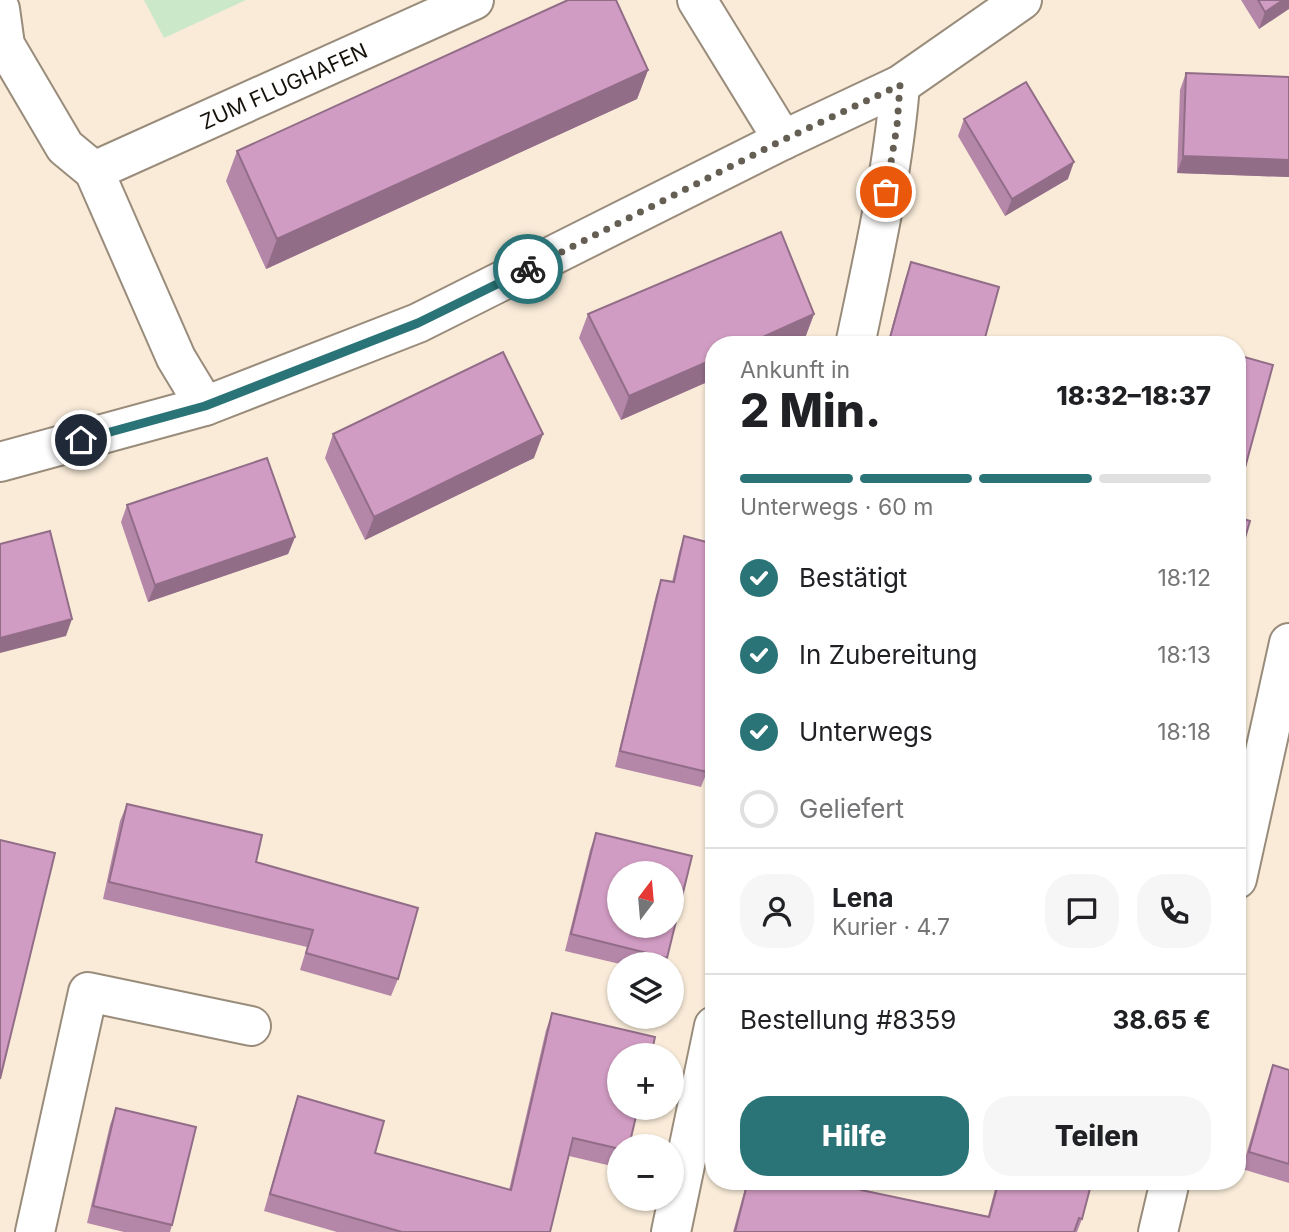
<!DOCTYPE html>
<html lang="de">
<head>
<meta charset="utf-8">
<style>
  body { margin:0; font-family:Inter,sans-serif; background:#f6f6f6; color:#202124; height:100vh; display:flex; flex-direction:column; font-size:26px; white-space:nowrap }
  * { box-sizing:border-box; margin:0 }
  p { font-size:23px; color:#757577 }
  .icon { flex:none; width:38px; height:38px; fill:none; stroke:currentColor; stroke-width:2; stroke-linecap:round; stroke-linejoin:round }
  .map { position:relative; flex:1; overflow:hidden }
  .side { position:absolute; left:705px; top:336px; width:541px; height:854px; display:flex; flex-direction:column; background:#fff; border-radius:28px; box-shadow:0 2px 5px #0004 }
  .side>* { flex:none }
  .needle { width:46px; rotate:16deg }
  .tools { position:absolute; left:607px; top:861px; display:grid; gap:14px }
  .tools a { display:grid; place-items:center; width:77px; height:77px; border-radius:50%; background:#fff; box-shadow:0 2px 5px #0004; font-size:35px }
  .pin { position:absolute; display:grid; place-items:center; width:60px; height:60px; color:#fff; margin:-30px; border:4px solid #fff; border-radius:50%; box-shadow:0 2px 7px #0007 }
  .courier { position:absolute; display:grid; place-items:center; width:70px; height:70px; margin:-35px; border:5px solid #2a7477; border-radius:50%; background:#fff; color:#222; box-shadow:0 2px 9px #0007 }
  .head em { font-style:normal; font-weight:800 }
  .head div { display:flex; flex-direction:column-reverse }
  .head { display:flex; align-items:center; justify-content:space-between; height:119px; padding:0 35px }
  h1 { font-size:46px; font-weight:800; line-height:52px }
  .bar { display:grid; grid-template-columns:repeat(4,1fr); gap:10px 7px; align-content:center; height:84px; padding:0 35px }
  .bar i { height:9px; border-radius:5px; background:#e0e0e0 }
  .bar .selected { background:#2a7477 }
  .bar p { grid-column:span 4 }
  .line { display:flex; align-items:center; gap:18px; padding:0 35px; border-top:2px solid #e0e0e0 }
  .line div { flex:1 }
  .round { display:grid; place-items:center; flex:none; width:74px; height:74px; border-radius:28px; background:#f6f6f6 }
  ol { padding:0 35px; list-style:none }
  li { display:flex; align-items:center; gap:21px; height:77px }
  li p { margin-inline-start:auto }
  li .icon { padding:7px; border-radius:50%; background:#2a7477; color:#fff; stroke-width:4 }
  li:last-child { color:#757577 }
  li i { width:38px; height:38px; border:4px solid #e0e0e0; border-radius:50% }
  .button { display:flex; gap:14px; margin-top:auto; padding:14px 35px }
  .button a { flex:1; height:80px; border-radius:28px; background:#2a7477; color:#fff; font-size:28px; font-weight:800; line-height:80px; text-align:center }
  .button a+a { background:#f6f6f6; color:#202124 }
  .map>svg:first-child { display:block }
</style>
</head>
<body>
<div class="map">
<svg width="1289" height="1232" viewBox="0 0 1289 1232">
  <rect width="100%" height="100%" fill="#f9ebd8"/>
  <!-- green -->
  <path fill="#cbe9c8" d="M144,0H246L164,38Z"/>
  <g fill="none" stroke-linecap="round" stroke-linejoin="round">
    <defs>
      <g id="street">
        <path d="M697,0L783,140"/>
        <path d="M0,9L5,45L65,147L94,171L176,358L205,406"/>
        <path id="s1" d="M94,171L474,0"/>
        <path d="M855,345C873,259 893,172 900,85"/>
        <path d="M35,1232L88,992L251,1026"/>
        <path d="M671,1232L714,1026"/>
      </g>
      <g id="secondary">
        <path d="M0,462L205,406L418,323L783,140L900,85L1022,0"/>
        <path d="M1237,879L1289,643"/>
        <path d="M1158,1232L1170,1181"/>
      </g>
    </defs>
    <!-- street casing -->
    <use href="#street" stroke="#998c7b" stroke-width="42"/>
    <!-- secondary casing -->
    <use href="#secondary" stroke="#998c7b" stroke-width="42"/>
    <!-- street -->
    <use href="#street" stroke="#fff" stroke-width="38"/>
    <!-- secondary -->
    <use href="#secondary" stroke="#fff" stroke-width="38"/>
  </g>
  <!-- wall -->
  <g fill="#b486a8">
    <path d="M1241,0H1289L1259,29Z"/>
    <path d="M648,70L637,99L266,269L226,181L237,151Z"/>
    <path d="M1186,73L1289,77V177L1177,173L1180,90Z"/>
    <path d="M964,119L1068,179L1005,216L958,136Z"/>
    <path d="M911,262L983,345H887L905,279Z"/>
    <path d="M588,314H814L805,338L790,345H714V379L621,420L579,338Z"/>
    <path d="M333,434L534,458L365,540L325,458Z"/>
    <path d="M127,505L295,537L288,554L148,602L121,522Z"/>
    <path d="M684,536L707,772L701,787L615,767L656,595L661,580L672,582L679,552Z"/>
    <path d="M127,804L256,862L398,979L391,996L300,970L307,947L103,899L120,821Z"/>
    <path d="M596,833L667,958L665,964H620L565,951L590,850Z"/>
    <path d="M552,1013L620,1146V1168L569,1156L550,1232H337L264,1211L292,1113L298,1096L375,1153L509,1190L546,1030Z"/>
    <path d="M1273,1065L1289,1070V1183L1242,1169L1267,1082Z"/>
    <path d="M116,1108L172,1225L170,1232H124L87,1223L110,1125Z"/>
    <path d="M747,1181H854L853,1186L861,1190L988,1216L997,1181H1092L1082,1219L1077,1232H733Z"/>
  </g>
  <!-- shaded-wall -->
  <g fill="#926d88">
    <path d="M1283,0H1289V9L1259,29L1265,12Z"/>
    <path d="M648,70L637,99L266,269L277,239Z"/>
    <path d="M1183,156L1289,160V177L1177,173Z"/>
    <path d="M1074,162L1068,179L1005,216L1012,199Z"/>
    <path d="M814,314L805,338L790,345H745Z"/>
    <path d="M714,359V379L621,420L629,396Z"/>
    <path d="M543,434L534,458L365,540L374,517Z"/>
    <path d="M295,537L288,554L148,602L155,585Z"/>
    <path d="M72,619L66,636L0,653V638Z"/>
  </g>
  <!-- building -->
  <g fill="#d19cc3" stroke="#926d88" stroke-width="2" fill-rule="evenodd">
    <path d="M568,0H616L648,70L277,239L237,151Z"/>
    <path d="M1258,0H1283L1265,12Z"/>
    <path d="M1186,73L1289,77V160L1183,156Z"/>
    <path d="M1026,82L1074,162L1012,199L964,119Z"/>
    <path d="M781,232L814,314L745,345H714V359L629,396L588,314Z"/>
    <path d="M911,262L999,287L983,345H888Z"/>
    <path d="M1178,339L1199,345H1177Z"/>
    <path d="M503,352L543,434L374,517L333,434Z"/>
    <path d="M1237,355L1273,365L1237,497Z"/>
    <path d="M267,458L295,537L155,585L127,505Z"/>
    <path d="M1237,517L1250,521L1237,565Z"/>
    <path d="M50,531L72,619L0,638V544Z"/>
    <path d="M684,536L714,544V742L707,772L620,751L661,580L674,582Z"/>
    <path d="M127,804L262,835L256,862L418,908L398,979L306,953L313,930L109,882Z"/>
    <path d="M596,833L692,856L667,958L571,934ZM620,873H672V926H620Z"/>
    <path d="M0,840L55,853L0,1079Z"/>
    <path d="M552,1013L655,1037L651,1055H620V1108H638L629,1146H620V1149L573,1138L550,1232H402L270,1194L298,1096L384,1121L375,1153L511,1190Z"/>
    <path d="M1273,1065L1289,1070V1164L1249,1152Z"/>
    <path d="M116,1108L196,1127L172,1225L93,1206Z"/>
    <path d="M748,1181H854L853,1186L862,1188L861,1190L989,1217L999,1181H1092L1082,1219L1079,1218L1074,1232H735Z"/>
  </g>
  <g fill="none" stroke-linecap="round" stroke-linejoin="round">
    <!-- done -->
    <path stroke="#655e53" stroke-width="7" stroke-dasharray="0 12.6" d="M528,269L783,140L900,85L897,126L886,192"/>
    <!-- route -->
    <path stroke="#2a7477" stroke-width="9" d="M81,440L205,406L418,323L528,269"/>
  </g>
  <g text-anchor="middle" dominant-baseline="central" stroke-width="5" stroke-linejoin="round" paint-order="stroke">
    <!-- street labels -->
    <g font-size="21" fill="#16120b" stroke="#fff">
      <text stroke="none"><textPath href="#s1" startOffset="208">ZUM FLUGHAFEN</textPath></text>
    </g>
  </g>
</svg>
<div class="tools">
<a><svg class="needle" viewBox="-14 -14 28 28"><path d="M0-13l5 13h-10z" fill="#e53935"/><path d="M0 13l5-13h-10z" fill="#757577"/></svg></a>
<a><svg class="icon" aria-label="layers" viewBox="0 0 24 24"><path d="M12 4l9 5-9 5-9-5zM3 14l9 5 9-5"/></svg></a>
<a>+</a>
<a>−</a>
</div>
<div class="pin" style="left:886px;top:192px;background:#ea580c"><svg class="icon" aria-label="bag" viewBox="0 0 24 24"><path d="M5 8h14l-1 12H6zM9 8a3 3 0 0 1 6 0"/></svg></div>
<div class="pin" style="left:81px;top:440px;background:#1f2937"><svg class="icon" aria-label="home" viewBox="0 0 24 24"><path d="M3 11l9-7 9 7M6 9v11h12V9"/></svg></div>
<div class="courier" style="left:528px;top:269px"><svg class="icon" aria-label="bike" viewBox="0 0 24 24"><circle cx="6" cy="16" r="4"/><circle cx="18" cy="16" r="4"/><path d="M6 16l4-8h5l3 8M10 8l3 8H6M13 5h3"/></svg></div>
<section class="side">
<div class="head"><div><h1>2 Min.</h1><p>Ankunft in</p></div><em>18:32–18:37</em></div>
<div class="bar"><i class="selected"></i><i class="selected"></i><i class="selected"></i><i></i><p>Unterwegs · 60 m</p></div>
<ol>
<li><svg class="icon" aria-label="check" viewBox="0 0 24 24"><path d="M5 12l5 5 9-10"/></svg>Bestätigt<p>18:12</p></li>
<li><svg class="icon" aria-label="check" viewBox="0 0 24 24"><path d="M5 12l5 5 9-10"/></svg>In Zubereitung<p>18:13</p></li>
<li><svg class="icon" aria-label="check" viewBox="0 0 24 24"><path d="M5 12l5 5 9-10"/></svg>Unterwegs<p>18:18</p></li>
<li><i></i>Geliefert</li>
</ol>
<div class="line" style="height:126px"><a class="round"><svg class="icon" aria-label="person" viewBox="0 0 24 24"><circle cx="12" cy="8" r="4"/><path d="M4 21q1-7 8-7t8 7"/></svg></a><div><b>Lena</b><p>Kurier · 4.7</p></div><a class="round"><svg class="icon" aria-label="chat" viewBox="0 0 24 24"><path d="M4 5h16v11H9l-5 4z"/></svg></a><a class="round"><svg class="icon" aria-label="phone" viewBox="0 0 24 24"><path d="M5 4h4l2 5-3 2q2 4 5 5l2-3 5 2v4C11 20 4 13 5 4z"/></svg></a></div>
<div class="line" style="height:91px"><div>Bestellung #8359</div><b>38.65 €</b></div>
<div class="button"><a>Hilfe</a><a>Teilen</a></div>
</section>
</div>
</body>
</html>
